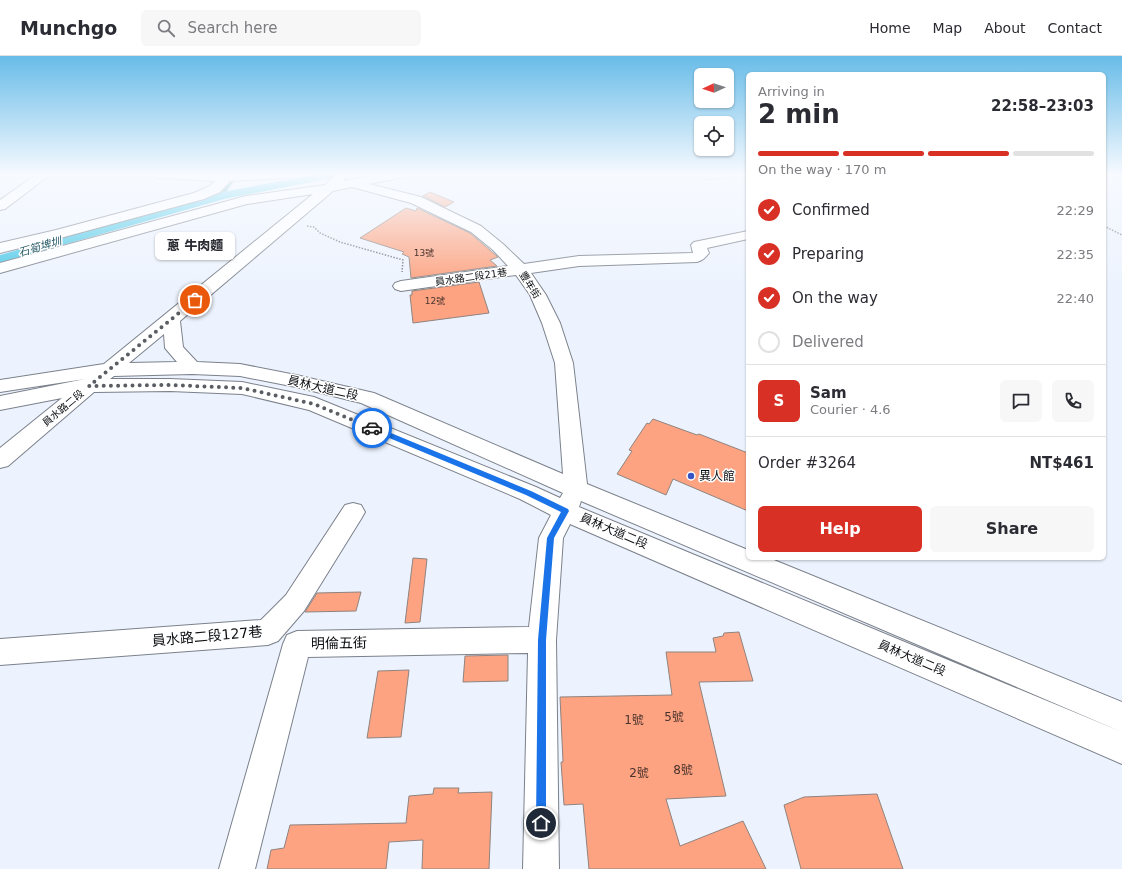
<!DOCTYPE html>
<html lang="en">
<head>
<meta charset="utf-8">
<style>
  body { margin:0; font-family:"DejaVu Sans","Noto Sans TC",sans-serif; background:#f7f7f7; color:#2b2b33; height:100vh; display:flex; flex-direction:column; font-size:15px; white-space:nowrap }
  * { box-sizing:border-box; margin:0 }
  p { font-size:13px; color:#7c7c81 }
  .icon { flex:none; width:22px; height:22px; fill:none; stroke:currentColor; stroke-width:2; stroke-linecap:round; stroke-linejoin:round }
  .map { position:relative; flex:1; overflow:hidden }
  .details { position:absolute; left:746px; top:16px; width:360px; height:488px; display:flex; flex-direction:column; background:#fff; border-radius:6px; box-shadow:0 1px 3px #0004 }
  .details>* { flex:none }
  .needle { width:26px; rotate:267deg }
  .tools { position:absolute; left:694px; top:12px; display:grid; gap:8px }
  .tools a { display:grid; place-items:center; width:40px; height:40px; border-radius:6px; background:#fff; box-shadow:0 1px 3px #0004; font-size:20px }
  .pin { position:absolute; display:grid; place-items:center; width:34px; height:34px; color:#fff; margin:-17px; border:2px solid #fff; border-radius:50%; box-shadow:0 1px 4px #0007 }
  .courier { position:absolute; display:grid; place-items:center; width:40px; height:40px; margin:-20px; border:3px solid #1a73e8; border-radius:50%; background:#fff; color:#222; box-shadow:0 1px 5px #0007 }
  .bubble { position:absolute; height:28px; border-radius:6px; background:#fff; box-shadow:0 1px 3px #0004; font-size:13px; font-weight:800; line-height:28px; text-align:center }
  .summary em { font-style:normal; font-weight:800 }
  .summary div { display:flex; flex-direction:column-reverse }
  .summary { display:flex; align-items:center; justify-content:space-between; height:68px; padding:0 12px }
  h1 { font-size:26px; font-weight:800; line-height:30px }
  .bar { display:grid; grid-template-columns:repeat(4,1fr); gap:6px 4px; align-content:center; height:48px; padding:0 12px }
  .bar i { height:5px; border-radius:3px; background:#e1e1e2 }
  .bar .selected { background:#d93025 }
  .bar p { grid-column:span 4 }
  .line { display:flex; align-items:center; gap:10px; padding:0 12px; border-top:1px solid #e1e1e2 }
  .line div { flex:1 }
  .round { display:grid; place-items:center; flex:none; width:42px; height:42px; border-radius:6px; background:#f7f7f7 }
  ol { padding:0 12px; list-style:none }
  li { display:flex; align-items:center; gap:12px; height:44px }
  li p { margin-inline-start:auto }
  li .icon { padding:4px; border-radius:50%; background:#d93025; color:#fff; stroke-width:4 }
  li:last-child { color:#7c7c81 }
  li i { width:22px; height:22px; border:2px solid #e1e1e2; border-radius:50% }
  .button { display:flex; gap:8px; margin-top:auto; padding:8px 12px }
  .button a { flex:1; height:46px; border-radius:6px; background:#d93025; color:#fff; font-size:16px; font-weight:800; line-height:46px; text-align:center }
  .button a+a { background:#f7f7f7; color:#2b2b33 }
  header { display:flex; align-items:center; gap:24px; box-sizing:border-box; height:56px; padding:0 20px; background:#fff; border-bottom:1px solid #e1e1e2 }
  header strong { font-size:19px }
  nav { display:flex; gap:22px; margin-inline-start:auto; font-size:14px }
  .search { width:280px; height:36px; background:#f7f7f7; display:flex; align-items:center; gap:10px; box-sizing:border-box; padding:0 14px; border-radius:6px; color:#7c7c81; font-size:15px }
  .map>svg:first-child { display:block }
</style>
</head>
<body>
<header>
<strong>Munchgo</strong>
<div class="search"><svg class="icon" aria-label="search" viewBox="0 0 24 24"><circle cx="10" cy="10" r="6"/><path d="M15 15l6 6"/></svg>Search here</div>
<nav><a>Home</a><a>Map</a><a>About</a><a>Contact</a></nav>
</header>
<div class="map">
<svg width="1122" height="813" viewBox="0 0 1122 813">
  <rect width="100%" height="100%" fill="#edf3fe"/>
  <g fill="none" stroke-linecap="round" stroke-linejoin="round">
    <!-- stream -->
    <path stroke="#3690a6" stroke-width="3.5" d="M221,140L237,118"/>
    <!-- canal -->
    <path fill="#48c8e7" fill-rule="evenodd" d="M319,118H343L341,120L337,121L224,143L0,207V199L217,137Z"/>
  </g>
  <!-- building -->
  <g fill="#fda381" stroke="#8f837f">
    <path d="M430,136L454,146L445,151L423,140Z"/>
    <path d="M406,152L416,155L417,152L470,177L498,201L490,204L497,210L411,222L409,201L402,198L404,196L360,182Z"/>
    <path d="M479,226L489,257L413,267L410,239H412V235Z"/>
    <path d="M653,363L697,379L699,378L748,397V455L673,423L666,439L617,418L632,395L629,394L647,367L649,368Z"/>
    <path d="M413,502L427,503L420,566L405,567Z"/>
    <path d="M361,536L356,555L305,556L317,537Z"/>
    <path d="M739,576L753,625L699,626L726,740L666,743L680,790L743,765L766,813H589L583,748L564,749L561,706H563L560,641L672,639L666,596H716L713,582L723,580L724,577Z"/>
    <path d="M508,599V625L463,626L465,600Z"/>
    <path d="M409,614L401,681L367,682L378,615Z"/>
    <path d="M434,732H459L458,737L492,736L489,813H422L423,784L389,786L386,813H267L271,794L284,792L290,769L406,767L409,740L433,738Z"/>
    <path d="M877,738L903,813H801L784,749L804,741Z"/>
  </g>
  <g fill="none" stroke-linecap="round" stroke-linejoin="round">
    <defs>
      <g id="minor">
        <path d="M37,118H51L5,153L0,154V144Z"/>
        <path d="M154,118H291L290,121L285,122L230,125L220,136L204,143L64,181L0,197V187L56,174L194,137L210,130L215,125L160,122L155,121Z"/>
        <path d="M336,118H349L343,125L380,118H405L404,121L369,128L421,141L481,170L503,188L524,208L579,200L693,197L691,189L694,186L748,175V183L707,192L709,197C705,202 703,204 697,206L579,210L531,217L546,239L560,267L573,307L587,428L748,494V502H769L1122,646V676L581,445L579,451L1122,676V708L570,468L563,482L556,584L559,813H523L528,597L308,601L255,813H219L283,588L287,579L297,575L529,571L539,482L551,459L520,443L309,354L242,338L170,335L94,336L8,410L0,412V392L62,342L0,354V340L85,323L0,336V324L104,308L313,138L247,148L0,217V207L246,140L325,129ZM352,131L411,147L471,176L493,194L508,210L401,225L395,227L393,230L395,233L401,235L516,219L530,239L542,267L555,307L563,418L374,337L296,319L240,308L197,306L183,291L180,265L333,135ZM164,278L165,292L177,306L129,307ZM192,318L240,320L296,331L361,347L563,437L560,442L536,431L314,341L242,326L170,323H110L114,320Z"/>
        <path d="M353,447L361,449L365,456L361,463L304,555L278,585L268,589L0,609V583L261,564L286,539L345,449Z"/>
      </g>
    </defs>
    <!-- minor casing -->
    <use href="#minor" stroke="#7b818b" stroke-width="2"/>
    <!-- path -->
    <g stroke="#75797f" stroke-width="1.5" stroke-dasharray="1.5 1.5" stroke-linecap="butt">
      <path d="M697,118L708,124L748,120"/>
      <path d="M307,170L314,171L320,177L340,186L403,204L402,216"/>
      <path d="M1104,170L1122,179"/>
    </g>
    <!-- minor -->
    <use href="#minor" fill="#fff" fill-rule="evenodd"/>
  </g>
  <!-- sky -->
  <linearGradient id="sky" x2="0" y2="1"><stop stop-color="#68bce8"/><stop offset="0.51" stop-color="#f7faff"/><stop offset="1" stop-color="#f7faff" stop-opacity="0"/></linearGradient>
  <rect width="1122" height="232" fill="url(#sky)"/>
  <!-- route -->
  <path fill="#1a73e8" d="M370,370H374L531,435L568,453L569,455L554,482L546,584V767L545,771L541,772L537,771L536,767L538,584L547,482L561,456L526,439L370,374Z"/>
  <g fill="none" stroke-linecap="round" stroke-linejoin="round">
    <!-- done -->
    <path stroke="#5a5e63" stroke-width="4" stroke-dasharray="0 7.2" d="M195,244L89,330L170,329L242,332L314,348L372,372"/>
  </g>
  <!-- markers -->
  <circle fill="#3754c5" stroke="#fff" stroke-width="1.5" cx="691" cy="420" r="4"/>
  <g text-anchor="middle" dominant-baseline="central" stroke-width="3" stroke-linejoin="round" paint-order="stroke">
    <!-- far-number labels -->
    <g font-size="9" fill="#48322c">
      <text x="424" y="197">13號</text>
      <text x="435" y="245">12號</text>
    </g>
    <!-- far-street labels -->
    <g font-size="10" fill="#0b0d10" stroke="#fff">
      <text transform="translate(471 221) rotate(-8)">員水路二段21巷</text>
      <text transform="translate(530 229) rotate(57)">豐年街</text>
      <text transform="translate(63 352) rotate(-40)">員水路二段</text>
    </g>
    <!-- far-water labels -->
    <g font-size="11" font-style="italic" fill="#295d6a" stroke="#fff">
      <text transform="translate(40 191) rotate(-16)">石筍埤圳</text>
    </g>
    <!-- street labels -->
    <g font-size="12" fill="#0b0d10" stroke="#fff">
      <text transform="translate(323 332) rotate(13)">員林大道二段</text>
      <text transform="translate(614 475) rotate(23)">員林大道二段</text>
      <text transform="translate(912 602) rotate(23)">員林大道二段</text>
    </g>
    <!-- poi labels -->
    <g font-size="12" fill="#0b0d10" stroke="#fff" text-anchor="start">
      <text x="699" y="420">異人館</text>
    </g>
    <!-- near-number labels -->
    <g font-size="12" fill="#48322c">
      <text x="674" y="661">5號</text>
      <text x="634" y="664">1號</text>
      <text x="683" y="714">8號</text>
      <text x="639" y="717">2號</text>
    </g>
    <!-- near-street labels -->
    <g font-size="14" fill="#0b0d10" stroke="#fff">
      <text transform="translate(207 580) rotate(-5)">員水路二段127巷</text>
      <text transform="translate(339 587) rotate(-1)">明倫五街</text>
    </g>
  </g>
</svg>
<div class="tools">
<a><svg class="needle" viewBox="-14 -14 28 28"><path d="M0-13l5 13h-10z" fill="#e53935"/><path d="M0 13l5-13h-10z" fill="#7c7c81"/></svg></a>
<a><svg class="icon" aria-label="locate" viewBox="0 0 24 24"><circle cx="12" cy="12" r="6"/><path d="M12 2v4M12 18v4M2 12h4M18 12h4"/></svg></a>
</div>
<div class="pin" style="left:195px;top:244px;background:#ea580c"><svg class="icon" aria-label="bag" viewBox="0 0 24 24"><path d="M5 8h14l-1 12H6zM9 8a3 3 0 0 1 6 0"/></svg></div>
<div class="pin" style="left:541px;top:767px;background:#1f2937"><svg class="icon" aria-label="home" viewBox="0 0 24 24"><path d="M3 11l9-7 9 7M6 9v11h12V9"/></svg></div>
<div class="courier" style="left:372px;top:372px"><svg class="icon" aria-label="car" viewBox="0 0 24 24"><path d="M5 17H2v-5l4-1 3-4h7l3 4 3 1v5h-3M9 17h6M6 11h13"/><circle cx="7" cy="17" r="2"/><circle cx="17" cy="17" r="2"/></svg></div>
<div class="bubble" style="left:155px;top:176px;width:80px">蔥 牛肉麵</div>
<section class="details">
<div class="summary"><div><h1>2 min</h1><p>Arriving in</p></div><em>22:58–23:03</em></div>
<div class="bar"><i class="selected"></i><i class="selected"></i><i class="selected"></i><i></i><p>On the way · 170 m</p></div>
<ol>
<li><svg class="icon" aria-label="check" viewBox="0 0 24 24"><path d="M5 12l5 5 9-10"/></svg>Confirmed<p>22:29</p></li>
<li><svg class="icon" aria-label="check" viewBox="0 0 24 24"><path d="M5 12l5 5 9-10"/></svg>Preparing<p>22:35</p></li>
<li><svg class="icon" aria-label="check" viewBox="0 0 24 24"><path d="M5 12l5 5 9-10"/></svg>On the way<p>22:40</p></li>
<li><i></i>Delivered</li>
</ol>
<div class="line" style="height:72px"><b class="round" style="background:#d93025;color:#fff">S</b><div><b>Sam</b><p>Courier · 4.6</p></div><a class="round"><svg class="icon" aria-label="chat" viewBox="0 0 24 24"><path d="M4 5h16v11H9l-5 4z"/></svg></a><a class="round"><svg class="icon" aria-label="phone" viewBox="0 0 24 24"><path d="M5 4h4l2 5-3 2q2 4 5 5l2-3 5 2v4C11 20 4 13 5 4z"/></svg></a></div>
<div class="line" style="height:52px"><div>Order #3264</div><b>NT$461</b></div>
<div class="button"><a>Help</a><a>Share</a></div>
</section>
</div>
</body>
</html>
